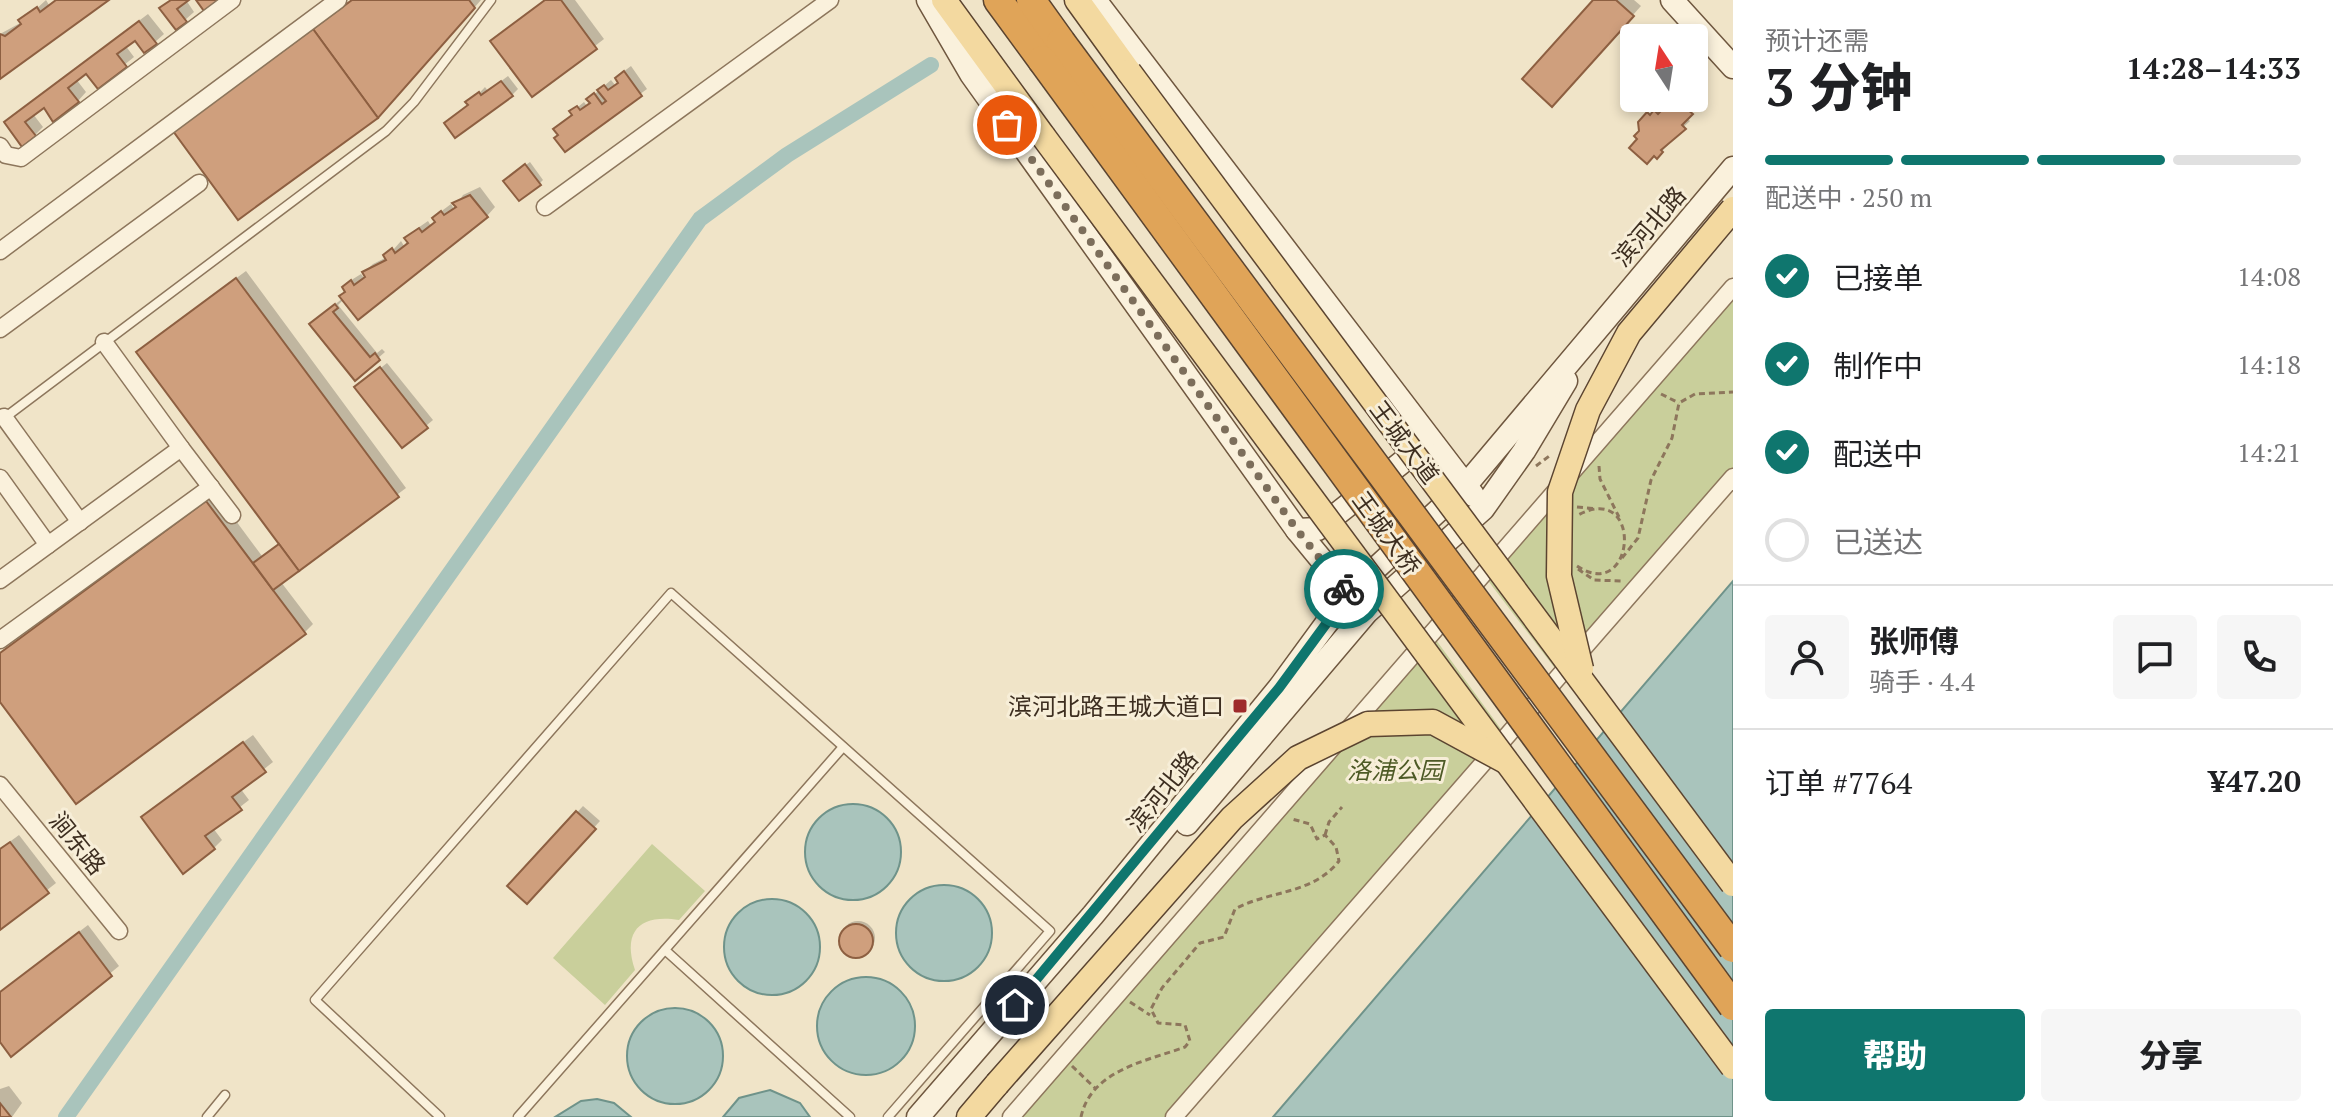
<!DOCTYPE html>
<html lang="zh">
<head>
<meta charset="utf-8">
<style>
  body { margin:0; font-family:"PT Serif","Noto Sans SC",serif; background:#f6f6f6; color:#202124; height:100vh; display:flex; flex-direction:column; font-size:30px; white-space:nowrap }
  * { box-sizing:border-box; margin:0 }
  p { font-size:26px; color:#757577 }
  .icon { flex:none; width:44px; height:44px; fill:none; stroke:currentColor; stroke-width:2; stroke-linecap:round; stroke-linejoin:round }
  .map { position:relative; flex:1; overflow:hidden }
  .details { display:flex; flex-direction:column; background:#fff; width:600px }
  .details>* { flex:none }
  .needle { width:52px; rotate:348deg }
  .tools { position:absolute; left:1620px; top:24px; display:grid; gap:16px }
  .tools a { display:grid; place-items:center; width:88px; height:88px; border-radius:8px; background:#fff; box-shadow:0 4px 12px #0003; font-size:40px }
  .pin { position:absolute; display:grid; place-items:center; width:68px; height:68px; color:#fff; margin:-34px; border:4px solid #fff; border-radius:50%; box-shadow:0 2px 8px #0007 }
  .courier { position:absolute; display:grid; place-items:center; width:80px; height:80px; margin:-40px; border:6px solid #0f766e; border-radius:50%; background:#fff; color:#222; box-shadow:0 2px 10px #0007 }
  .overview em { font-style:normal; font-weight:800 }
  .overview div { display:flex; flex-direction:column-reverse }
  .overview { display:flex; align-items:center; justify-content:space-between; height:136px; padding:0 32px }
  h1 { font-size:52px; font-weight:800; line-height:60px }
  .bar { display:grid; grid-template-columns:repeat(4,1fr); gap:12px 8px; align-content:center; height:96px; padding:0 32px }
  .bar i { height:10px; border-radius:6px; background:#e0e0e0 }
  .bar .selected { background:#0f766e }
  .bar p { grid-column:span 4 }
  .line { display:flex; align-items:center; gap:20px; padding:0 32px; border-top:2px solid #e0e0e0 }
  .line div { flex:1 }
  .round { display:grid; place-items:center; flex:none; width:84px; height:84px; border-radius:8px; background:#f6f6f6 }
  ol { padding:0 32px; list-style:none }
  li { display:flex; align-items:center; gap:24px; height:88px }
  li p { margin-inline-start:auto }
  li .icon { padding:8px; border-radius:50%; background:#0f766e; color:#fff; stroke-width:4 }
  li:last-child { color:#757577 }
  li i { width:44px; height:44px; border:4px solid #e0e0e0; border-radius:50% }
  .action { display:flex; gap:16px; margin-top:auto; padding:16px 32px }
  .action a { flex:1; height:92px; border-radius:8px; background:#0f766e; color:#fff; font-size:32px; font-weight:800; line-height:92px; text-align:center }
  .action a+a { background:#f6f6f6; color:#202124 }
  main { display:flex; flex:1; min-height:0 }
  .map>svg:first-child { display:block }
</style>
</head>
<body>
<main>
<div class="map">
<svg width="1733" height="1117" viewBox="0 0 1733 1117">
  <rect width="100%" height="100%" fill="#f0e4c8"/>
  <!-- green -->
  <g fill="#c9cf9b">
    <path d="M1733,287V477L1560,675L1483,574Z"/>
    <path d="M1431,633L1506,736L1174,1117H1011Z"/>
    <path d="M652,844L705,891L679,920C640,914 622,931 635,970L605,1005L553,958Z"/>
  </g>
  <!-- water -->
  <g fill="#a9c4bc" stroke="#6f938a" stroke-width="2">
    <path d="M1733,581V1117H1273Z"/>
    <circle cx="853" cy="852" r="48"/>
    <circle cx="944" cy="933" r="48"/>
    <circle cx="772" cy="947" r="48"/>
    <circle cx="866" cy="1026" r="49"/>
    <circle cx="675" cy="1056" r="48"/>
    <path d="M770,1090L800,1103L810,1117H723L739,1098Z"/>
    <path d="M597,1099L614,1103L631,1117H555L581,1101Z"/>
  </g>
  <!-- shadow -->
  <g fill="#0003">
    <path d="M46,0L49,5L56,0H106L0,77V34L22,22Z"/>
    <path d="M171,0H186L194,12L185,20L162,9Z"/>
    <path d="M351,0H481L387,107L184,123Z"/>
    <path d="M545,0H575L604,39L533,94L493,41Z"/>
    <path d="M1595,0H1634L1641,6L1560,96Z"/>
    <path d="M148,14L164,34L155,42L135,38L125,45L134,57L98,86L87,71L76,79L86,92L78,101L44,106L33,114L43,127L35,135L15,114Z"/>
    <path d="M631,66L647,89L565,149L560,135L574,114L572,112L584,102L587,106L591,102L589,99L611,80L615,85L620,82L623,72Z"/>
    <path d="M508,76L518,89L512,95L469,104L485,87L488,91Z"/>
    <path d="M1676,98H1689L1698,106L1686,118L1690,121L1666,143L1668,145L1657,156L1640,139L1641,122L1655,108L1661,106L1665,109Z"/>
    <path d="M530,162L543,180L540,183L509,177Z"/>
    <path d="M480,187L495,207L487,216L358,317L344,299L338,305L377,353L382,349L385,352L355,378L317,319L343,298L344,288L353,279L361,274L367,282L364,272L373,264L387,257L401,241L404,246L415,230L428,221L431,226L443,210L451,204L454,209L463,195Z"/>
    <path d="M246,271L406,488L281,582L313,624L304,633L0,698V653L216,494L262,556L280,543L147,344Z"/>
    <path d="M387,363L433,420L403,445L363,382Z"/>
    <path d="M253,735L273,762L240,788L249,800L213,828L222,840L214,848L152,809Z"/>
    <path d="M583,806L600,821L527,901L510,886Z"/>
    <path d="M19,835L56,883L0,927V849Z"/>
    <circle cx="858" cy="938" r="17"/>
    <path d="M88,925L119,966L12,1054L0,1039V992Z"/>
    <path d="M9,1086L22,1103L12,1117H0V1089Z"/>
  </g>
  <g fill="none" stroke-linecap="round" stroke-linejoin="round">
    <!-- canal -->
    <path stroke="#a9c4bc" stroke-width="16" d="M66,1117L700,219L787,155L931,65"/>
  </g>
  <!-- building -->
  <g fill="#cf9f7d" stroke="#8d5f41" stroke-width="2">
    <path d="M56,0H109L0,79V34L5,36L21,24L18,20L37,7L40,12Z"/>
    <path d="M171,0H189L177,9L187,22L176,30L159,8Z"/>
    <path d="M196,0H219L204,11Z"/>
    <path d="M352,0H469L475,8L378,118L313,29Z"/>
    <path d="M545,0H561L597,49L532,97L490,41Z"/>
    <path d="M1593,0H1616L1634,16L1552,107L1522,79Z"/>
    <path d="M139,21L157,44L144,53L135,41L117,54L127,67L98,89L86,74L68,88L79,102L53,122L44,108L25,122L36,136L22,147L4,122Z"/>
    <path d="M313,29L378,118L238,220L173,131Z"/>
    <path d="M624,71L642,96L565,152L554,138L558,135L553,129L572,115L569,111L577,106L580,110L590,103L586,99L594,93L602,104L606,101L597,90L604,85L608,90L618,83L615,78Z"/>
    <path d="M501,81L513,96L455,138L444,123L468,105L465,102L479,92L481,95Z"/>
    <path d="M1673,98L1693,114L1682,125L1686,129L1661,150L1663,152L1657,159L1654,156L1647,164L1629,148L1637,139L1634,136L1639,131L1638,122L1647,112L1650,115L1654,110L1658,114Z"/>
    <path d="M525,164L541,185L519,201L503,181Z"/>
    <path d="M470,195L488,217L358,320L339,296L345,292L342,287L351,280L354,285L365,277L362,272L386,260L383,255L392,248L395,253L408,243L404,238L419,228L422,232L435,222L432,218L441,211L444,215L456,207L452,203Z"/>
    <path d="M236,278L399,497L299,571L136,352Z"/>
    <path d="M335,304L338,308L333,312L370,357L375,353L380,360L355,381L309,324Z"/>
    <path d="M380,367L428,428L402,448L354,387Z"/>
    <path d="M206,501L306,634L76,804L0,702V653Z"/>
    <path d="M279,544L299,571L273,590L253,563Z"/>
    <path d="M243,742L266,772L232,797L242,810L205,836L215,849L183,874L141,817Z"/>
    <path d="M576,811L596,829L527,904L507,886Z"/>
    <path d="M10,842L49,893L0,930V849Z"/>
    <circle cx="856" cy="941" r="17"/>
    <path d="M79,932L112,976L11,1057L0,1042V992Z"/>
    <path d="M0,1103L11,1117H0Z"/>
  </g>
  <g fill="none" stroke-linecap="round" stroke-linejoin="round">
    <defs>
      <g id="lane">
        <path d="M3,419L386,131L414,102L491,0"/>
        <path d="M665,950L850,1117"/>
        <path d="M207,1117L225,1095"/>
        <path d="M440,1117L315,1000L671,593L1050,931L888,1117"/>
        <path d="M518,1117L843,747"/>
      </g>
      <g id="street">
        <path d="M0,146L6,155L21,158L232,0"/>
        <path d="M545,207L830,0"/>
        <path d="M0,251L338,0"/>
        <path d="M0,329L199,183"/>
        <path d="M4,417L80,522"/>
        <path d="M181,448L232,515"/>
        <path d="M0,478L48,545"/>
        <path d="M0,580L181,448L104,342"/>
        <path d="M0,640L211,487"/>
        <path d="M0,785L119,931"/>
        <path d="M1011,1117L1733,287"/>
        <path d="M1174,1117L1733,477"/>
      </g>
      <g id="secondary">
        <path d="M928,0L971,74L1297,530L1357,603"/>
        <path d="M1095,0L1473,495"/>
        <path d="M1672,0L1733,67"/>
        <path d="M1297,530L1318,529L1420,448L1423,441"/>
        <path d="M1187,824L1367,612L1483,509L1524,451L1566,381"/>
        <path d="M918,1117L1093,915L1279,688L1348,594L1466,485L1733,168"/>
      </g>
      <g id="primary">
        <path d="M944,0L1043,136"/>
        <path d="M1077,0L1129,72"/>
        <path d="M969,1117L997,1084"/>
      </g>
      <g id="highway">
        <path d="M998,0L1042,60"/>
        <path d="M1031,0L1061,42"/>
      </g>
    </defs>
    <!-- lane casing -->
    <use href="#lane" stroke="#8d765c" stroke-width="11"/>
    <!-- street casing -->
    <use href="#street" stroke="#8d765c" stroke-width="19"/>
    <!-- secondary casing -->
    <use href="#secondary" stroke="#6f573f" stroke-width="25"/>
    <!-- primary casing -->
    <use href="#primary" stroke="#5b4430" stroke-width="27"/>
    <!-- highway casing -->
    <use href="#highway" stroke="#5b4430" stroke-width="31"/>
    <!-- path -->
    <g stroke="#8d765c" stroke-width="3" stroke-dasharray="6 4" stroke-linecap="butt">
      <path d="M1661,394L1679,403"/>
      <path d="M1536,466L1552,454"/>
      <path d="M1599,466L1600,479L1619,517"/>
      <path d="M1577,507L1597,509"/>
      <path d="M1622,558L1638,538L1651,480L1672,438L1679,403L1695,394L1733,392"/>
      <path d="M1577,566C1636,605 1644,480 1578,515"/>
      <path d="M1578,569L1594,580L1622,581"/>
      <path d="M1325,835L1329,822L1342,807"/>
      <path d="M1130,1002L1150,1015"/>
      <path d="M1072,1066L1095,1088"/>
      <path d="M1081,1117C1091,1070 1147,1061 1185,1047L1190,1041L1185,1025L1158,1023L1151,1009L1162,988L1200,943L1224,937L1235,909C1270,890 1312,895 1339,861L1336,847L1325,835L1317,839L1310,824L1292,819"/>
    </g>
    <!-- lane -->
    <use href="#lane" stroke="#faf1dc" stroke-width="8"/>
    <!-- street -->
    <use href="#street" stroke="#faf1dc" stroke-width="16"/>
    <!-- secondary -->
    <use href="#secondary" stroke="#faf1dc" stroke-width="22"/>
    <!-- primary -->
    <use href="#primary" stroke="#f3d9a0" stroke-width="24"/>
    <!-- highway -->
    <use href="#highway" stroke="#e0a458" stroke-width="28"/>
    <defs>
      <g id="primary-bridge">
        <path d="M1129,72L1733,884"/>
        <path d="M1043,136L1733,1067"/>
        <path d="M1581,669L1559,576L1560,492L1588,410L1629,333L1733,209"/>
        <path d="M997,1084L1232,818L1298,758L1368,724L1433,722L1505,761"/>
      </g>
      <g id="highway-bridge">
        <path d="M1061,42L1733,948"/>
        <path d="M1042,60L1733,1006"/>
      </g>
    </defs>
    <!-- primary-bridge casing -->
    <use href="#primary-bridge" stroke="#5b4430" stroke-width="27" stroke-linecap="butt"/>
    <!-- highway-bridge casing -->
    <use href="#highway-bridge" stroke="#5b4430" stroke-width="31" stroke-linecap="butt"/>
    <!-- primary-bridge -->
    <use href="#primary-bridge" stroke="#f3d9a0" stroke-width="24"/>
    <!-- highway-bridge -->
    <use href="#highway-bridge" stroke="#e0a458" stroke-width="28"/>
  </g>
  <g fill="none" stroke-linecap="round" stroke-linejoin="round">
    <!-- done -->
    <path stroke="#7c6e5b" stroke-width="8" stroke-dasharray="0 14.4" d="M1007,125L1297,530L1344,589"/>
    <!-- route -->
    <path stroke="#0f766e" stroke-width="10" d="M1015,1005L1279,688L1348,594L1344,589"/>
  </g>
  <!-- markers -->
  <rect fill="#9e2a2b" stroke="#f7eed8" stroke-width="3" x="1232" y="698" width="16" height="16" rx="4"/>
  <g text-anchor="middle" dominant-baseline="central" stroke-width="6" stroke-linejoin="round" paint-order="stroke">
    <!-- street labels -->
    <g font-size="24" fill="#3d2e20" stroke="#f7eed8">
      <text transform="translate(1649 226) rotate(-49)">滨河北路</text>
      <text transform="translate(1405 442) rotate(53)">王城大道</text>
      <text transform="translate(1387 533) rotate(54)">王城大桥</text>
      <text transform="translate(1162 791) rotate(-51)">滨河北路</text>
      <text transform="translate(78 843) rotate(51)">涧东路</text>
    </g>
    <!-- poi labels -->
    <g font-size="24" fill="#3d2e20" stroke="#f7eed8" text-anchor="end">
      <text x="1224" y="706">滨河北路王城大道口</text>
    </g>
    <!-- park labels -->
    <g font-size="24" font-style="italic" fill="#4d5a26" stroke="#f7eed8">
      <text x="1395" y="770">洛浦公园</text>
    </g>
  </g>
</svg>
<div class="tools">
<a><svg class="needle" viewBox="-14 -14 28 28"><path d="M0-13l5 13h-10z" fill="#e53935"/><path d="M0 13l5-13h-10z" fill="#757577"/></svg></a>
</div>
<div class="pin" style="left:1007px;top:125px;background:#ea580c"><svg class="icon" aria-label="bag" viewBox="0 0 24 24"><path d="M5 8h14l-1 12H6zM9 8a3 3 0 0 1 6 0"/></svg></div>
<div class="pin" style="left:1015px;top:1005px;background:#1f2937"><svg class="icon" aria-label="home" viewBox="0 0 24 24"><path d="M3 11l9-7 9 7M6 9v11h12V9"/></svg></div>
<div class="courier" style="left:1344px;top:589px"><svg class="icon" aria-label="bike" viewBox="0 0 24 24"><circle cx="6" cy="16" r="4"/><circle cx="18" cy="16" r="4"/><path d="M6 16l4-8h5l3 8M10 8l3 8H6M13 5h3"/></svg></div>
</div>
<section class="details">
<div class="overview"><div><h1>3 分钟</h1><p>预计还需</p></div><em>14:28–14:33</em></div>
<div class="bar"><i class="selected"></i><i class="selected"></i><i class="selected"></i><i></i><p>配送中 · 250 m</p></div>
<ol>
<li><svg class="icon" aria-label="check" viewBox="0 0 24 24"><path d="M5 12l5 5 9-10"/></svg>已接单<p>14:08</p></li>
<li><svg class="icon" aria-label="check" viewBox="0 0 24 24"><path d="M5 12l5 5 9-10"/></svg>制作中<p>14:18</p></li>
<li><svg class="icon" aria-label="check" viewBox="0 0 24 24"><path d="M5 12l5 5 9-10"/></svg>配送中<p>14:21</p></li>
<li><i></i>已送达</li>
</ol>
<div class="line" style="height:144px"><a class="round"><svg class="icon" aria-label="person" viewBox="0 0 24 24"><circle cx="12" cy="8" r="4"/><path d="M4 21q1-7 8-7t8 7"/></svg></a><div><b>张师傅</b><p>骑手 · 4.4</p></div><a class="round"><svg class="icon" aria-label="chat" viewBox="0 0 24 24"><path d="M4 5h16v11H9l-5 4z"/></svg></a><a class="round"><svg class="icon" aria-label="phone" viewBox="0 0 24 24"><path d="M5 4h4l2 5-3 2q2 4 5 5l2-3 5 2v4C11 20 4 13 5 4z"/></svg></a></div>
<div class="line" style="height:104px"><div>订单 #7764</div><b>¥47.20</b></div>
<div class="action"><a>帮助</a><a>分享</a></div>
</section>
</main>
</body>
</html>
